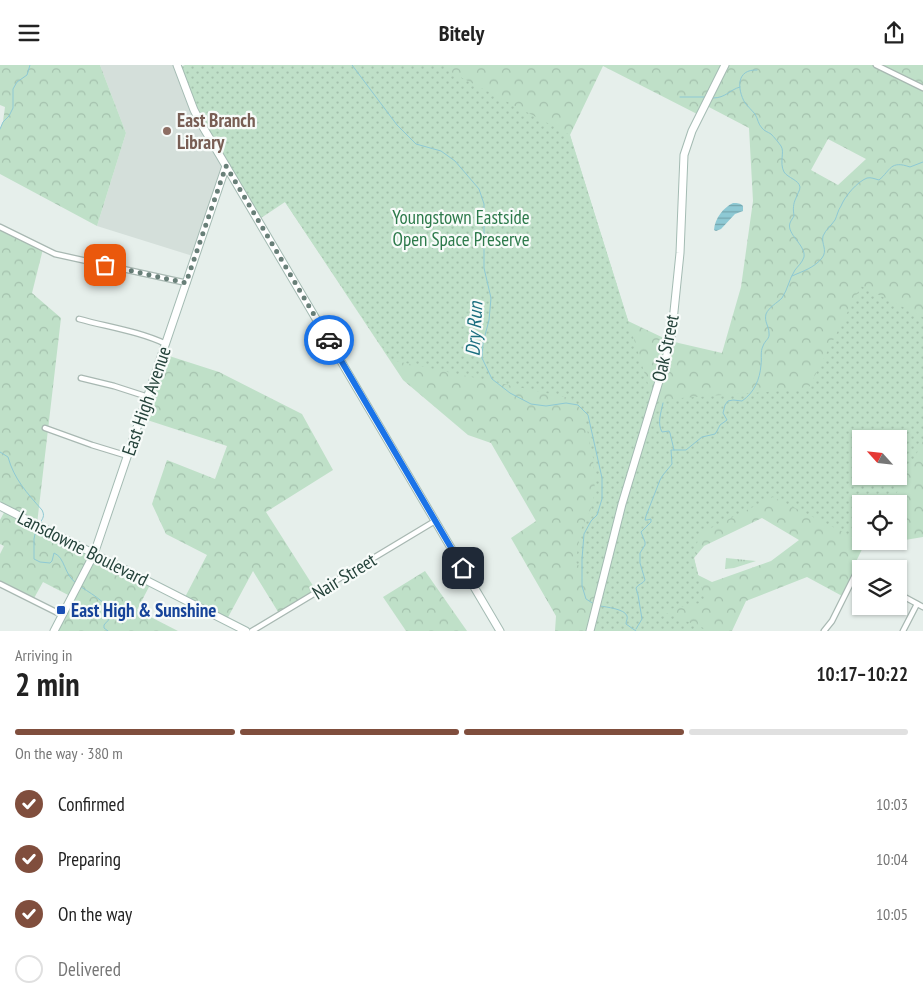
<!DOCTYPE html>
<html lang="en">
<head>
<meta charset="utf-8">
<style>
  body { margin:0; font-family:"PT Sans Narrow",sans-serif; background:#f6f6f6; color:#222; height:100vh; display:flex; flex-direction:column; font-size:19px; white-space:nowrap }
  * { box-sizing:border-box; margin:0 }
  p { font-size:16px; color:#767676 }
  .icon { flex:none; width:28px; height:28px; fill:none; stroke:currentColor; stroke-width:2; stroke-linecap:round; stroke-linejoin:round }
  .map { position:relative; height:566px; overflow:hidden }
  .side { display:flex; flex-direction:column; background:#fff; flex:1 }
  .side>* { flex:none }
  .needle { width:32px; rotate:297deg }
  .controls { position:absolute; left:852px; top:365px; display:grid; gap:10px }
  .controls a { display:grid; place-items:center; width:55px; height:55px; border-radius:0px; background:#fff; box-shadow:0 1px 4px #0004; font-size:25px }
  .pin { position:absolute; display:grid; place-items:center; width:42px; height:42px; color:#fff; margin:-21px; border-radius:10px; box-shadow:0 2px 8px #0006 }
  .courier { position:absolute; display:grid; place-items:center; width:50px; height:50px; margin:-25px; border:4px solid #1a73e8; border-radius:50%; background:#fff; color:#222; box-shadow:0 1px 6px #0007 }
  .headline em { font-style:normal; font-weight:600 }
  .headline div { display:flex; flex-direction:column-reverse }
  .headline { display:flex; align-items:center; justify-content:space-between; height:85px; padding:0 15px }
  h1 { font-size:32px; font-weight:600; line-height:38px }
  .bar { display:grid; grid-template-columns:repeat(4,1fr); gap:8px 5px; align-content:center; height:60px; padding:0 15px }
  .bar i { height:6px; border-radius:4px; background:#e0e0e0 }
  .bar .on { background:#804e3d }
  .bar p { grid-column:span 4 }
  ol { padding:0 15px; list-style:none }
  li { display:flex; align-items:center; gap:15px; height:55px }
  li p { margin-inline-start:auto }
  li .icon { padding:5px; border-radius:50%; background:#804e3d; color:#fff; stroke-width:4 }
  li:last-child { color:#767676 }
  li i { width:28px; height:28px; border:2px solid #e0e0e0; border-radius:50% }
  header { display:flex; justify-content:space-between; align-items:center; height:65px; padding:0 15px; background:#fff; font-size:22px; font-weight:600 }
  .map>svg:first-child { display:block }
</style>
</head>
<body>
<header><svg class="icon" aria-label="menu" viewBox="0 0 24 24"><path d="M4 6h16M4 12h16M4 18h16"/></svg>Bitely<svg class="icon" aria-label="share" viewBox="0 0 24 24"><path d="M12 15V3M7 8l5-5 5 5M5 13v7h14v-7"/></svg></header>
<div class="map">
<svg width="923" height="566" viewBox="0 0 923 566">
  <defs>
    <pattern id="grass-tufts" width="24" height="20" patternUnits="userSpaceOnUse" patternTransform="scale(1.25)"><rect width="24" height="20" fill="#bfe0c8"/><path d="M3 7l-1-3M5 7V3M7 7l1-3M15 17l-1-3M17 17v-4M19 17l1-3" fill="none" stroke="#a4c1ad"/></pattern>
    <pattern id="forest-crowns" width="20" height="18" patternUnits="userSpaceOnUse" patternTransform="scale(1.25)"><rect width="20" height="18" fill="#bfe0c8"/><path d="M2 6a3 3 0 1 1 6 0M12 15a3 3 0 1 1 6 0" fill="none" stroke="#a4c1ad"/></pattern>
    <pattern id="park-dots" width="8" height="8" patternUnits="userSpaceOnUse" patternTransform="scale(1.25)"><rect width="8" height="8" fill="#bfe0c8"/><path d="M2 2h.1M6 6h.1" fill="none" stroke="#a4c1ad" stroke-width="1.8" stroke-linecap="round"/></pattern>
    <pattern id="water-rules" width="6" height="5" patternUnits="userSpaceOnUse" patternTransform="scale(1.25)"><rect width="6" height="5" fill="#8ec9d4"/><path d="M0 2.5h6" fill="none" stroke="#74a5ad"/></pattern>
  </defs>
  <rect width="100%" height="100%" fill="#e6efeb"/>
  <!-- built -->
  <path fill="#d4dfda" d="M100,0H177L226,101L196,192L97,161L126,68Z"/>
  <!-- grass -->
  <path fill="url(#grass-tufts)" d="M726,493L756,496L734,503L725,504Z"/>
  <!-- forest -->
  <g fill="url(#forest-crowns)" fill-rule="evenodd">
    <path d="M0,0H100L126,68L97,161L0,109V64L3,57L5,42L0,40Z"/>
    <path d="M185,0H923V472L899,476V439H861V476H896L870,480L865,478L852,505L856,508L844,532L807,512L746,536L732,566H555L556,551L511,473L536,456L491,378L468,370L403,315L285,137ZM603,1L699,50L705,40L749,63L753,136L741,222L722,288L670,276L628,256L570,70ZM828,74L866,94L838,120L811,105ZM861,374H899V411H861ZM762,453L799,475L771,496L712,517L698,510L694,493L704,481Z"/>
    <path d="M0,162L43,184L32,228L61,253L37,459L151,518L137,545L178,566H54L72,532L43,517L33,535L0,519V489L4,481L0,479V455L6,444L0,441Z"/>
    <path d="M163,289L219,307L302,349L333,405L266,447L317,527L280,550L253,506L226,556L184,534L207,490L166,469L152,439L167,395L215,414L227,381L141,353Z"/>
    <path d="M425,506L467,566H406L383,532Z"/>
  </g>
  <!-- park -->
  <path fill="url(#park-dots)" fill-rule="evenodd" d="M185,0H452L449,6L570,70L653,335L808,324L861,221L923,252V376L891,439H861V476L773,432L699,469L694,493L705,537L661,546L711,566H590L599,528L576,497L580,466L590,446L595,427L593,393L584,350L574,334L391,295L285,137L258,155L203,62L178,3ZM861,374H899V411H861Z"/>
  <!-- water -->
  <path fill="url(#water-rules)" d="M733,138C738,138 740,138 743,141V146L735,149L721,164L716,166L714,165C715,153 723,143 733,138Z"/>
  <g fill="none" stroke-linecap="round" stroke-linejoin="round">
    <!-- stream -->
    <g stroke="#8ec9d4" stroke-width="1">
      <path d="M352,0L397,60L416,79L441,86L455,96L479,124L484,139V203L491,233L489,255L483,278L482,293L492,314L510,328L531,339L546,341L566,338L578,340L588,350L602,413V434L597,450L591,456L584,469L582,494V521L586,534L594,539"/>
      <path d="M680,32H706"/>
      <path d="M713,33C726,33 729,25 740,22"/>
      <path d="M0,64L3,57L9,51L13,43V24L17,17L27,10L30,0"/>
      <path d="M792,211C803,206 814,203 822,193C828,185 821,179 823,171C826,164 831,161 835,155C837,151 838,145 841,141C845,131 857,117 867,113C871,112 875,114 879,115C891,105 890,95 910,102L923,97"/>
      <path d="M663,338C661,348 657,358 662,367L669,366L670,368L674,385"/>
      <path d="M0,387L8,392C14,414 27,428 42,445C45,451 43,453 40,458"/>
      <path d="M36,464L34,474V494L40,497L50,498L52,496L54,488C65,492 64,510 76,518"/>
      <path d="M81,522C89,527 111,540 111,550C110,555 106,557 104,560V563L108,566"/>
      <path d="M600,541C606,542 625,544 627,551C628,553 626,556 626,559L636,566"/>
      <path d="M636,564L642,554L638,530L636,523C638,519 643,519 645,515L640,498V488L645,480V477L641,467L651,457V454L647,455H645L646,451L660,415L663,410L672,399L671,385H686L702,372L715,369L717,366L720,360L727,355L723,348L725,340L728,336L733,335L742,336C754,328 760,314 761,300C762,293 760,287 763,281C765,275 770,274 769,268C769,261 764,257 766,249C769,242 777,238 782,233C788,224 789,214 795,205C798,201 802,198 804,192C806,180 786,169 790,158C791,155 793,153 794,151C793,144 793,139 796,133C797,129 800,126 800,122C799,115 788,113 784,107C779,97 785,87 781,81C779,78 774,72 771,69C768,67 764,66 762,63C758,59 758,54 755,49C752,45 748,42 745,38C737,24 736,4 757,5"/>
    </g>
    <defs>
      <g id="street">
        <path d="M876,0L923,23"/>
        <path d="M0,162L55,189L187,218"/>
        <path d="M79,254C108,262 138,266 166,279"/>
        <path d="M81,313L114,321L148,332"/>
        <path d="M45,363L92,380L128,391"/>
        <path d="M0,519L62,550"/>
        <path d="M899,529L923,542"/>
        <path d="M252,566L435,456"/>
        <path d="M824,566L832,556L856,508L861,510"/>
        <path d="M903,566L917,539"/>
      </g>
      <g id="secondary">
        <path d="M177,0L194,45L203,62L500,566"/>
        <path d="M0,441L246,566"/>
        <path d="M54,566L94,489L226,101"/>
        <path d="M590,566L622,439L669,283L672,266L680,188L684,90L692,66L725,0"/>
      </g>
    </defs>
    <!-- street casing -->
    <use href="#street" stroke="#a8b8b2" stroke-width="7"/>
    <!-- secondary casing -->
    <use href="#secondary" stroke="#a4bbb3" stroke-width="9"/>
    <!-- street -->
    <use href="#street" stroke="#fff" stroke-width="4.5"/>
    <!-- secondary -->
    <use href="#secondary" stroke="#fff" stroke-width="7"/>
  </g>
  <g fill="none" stroke-linecap="round" stroke-linejoin="round">
    <!-- done -->
    <path stroke="#687f78" stroke-width="5" stroke-dasharray="0 9" d="M105,200L186,218L226,101L329,275"/>
    <!-- route -->
    <path stroke="#1a73e8" stroke-width="6" d="M329,275L463,503"/>
  </g>
  <!-- markers -->
  <circle fill="#8d6e63" stroke="#f7fbf9" stroke-width="2" cx="167" cy="66" r="5"/>
  <rect fill="#1a4fb4" stroke="#f7fbf9" stroke-width="2" x="56" y="540" width="10" height="10" rx="2.5"/>
  <g text-anchor="middle" dominant-baseline="central" stroke-width="4.5" stroke-linejoin="round" paint-order="stroke">
    <!-- education labels -->
    <g font-size="19" font-weight="bold" fill="#785e54" stroke="#f7fbf9" text-anchor="start">
      <text x="177" y="55">East Branch<tspan x="177" dy="22">Library</tspan></text>
    </g>
    <!-- park labels -->
    <g font-size="19" fill="#2d7a4b" stroke="#f7fbf9">
      <text x="461" y="152">Youngstown Eastside<tspan x="461" dy="22">Open Space Preserve</tspan></text>
    </g>
    <!-- street labels -->
    <g font-size="19" fill="#24423a" stroke="#f7fbf9">
      <text transform="translate(665 283) rotate(-78)">Oak Street</text>
      <text transform="translate(146 336) rotate(-71)">East High Avenue</text>
      <text transform="translate(83 483) rotate(27)">Lansdowne Boulevard</text>
      <text transform="translate(344 511) rotate(-31)">Nair Street</text>
    </g>
    <!-- transit labels -->
    <g font-size="19" font-weight="bold" fill="#164399" stroke="#f7fbf9" text-anchor="start">
      <text x="71" y="545">East High &amp; Sunshine</text>
    </g>
    <!-- water labels -->
    <g font-size="20" font-style="italic" fill="#1c6f80" stroke="#f7fbf9">
      <text transform="translate(474 264) rotate(-87)">Dry Run</text>
    </g>
  </g>
</svg>
<div class="controls">
<a><svg class="needle" viewBox="-14 -14 28 28"><path d="M0-13l5 13h-10z" fill="#e53935"/><path d="M0 13l5-13h-10z" fill="#767676"/></svg></a>
<a><svg class="icon" aria-label="locate" viewBox="0 0 24 24"><circle cx="12" cy="12" r="6"/><path d="M12 2v4M12 18v4M2 12h4M18 12h4"/></svg></a>
<a><svg class="icon" aria-label="layers" viewBox="0 0 24 24"><path d="M12 4l9 5-9 5-9-5zM3 14l9 5 9-5"/></svg></a>
</div>
<div class="pin" style="left:105px;top:200px;background:#ea580c"><svg class="icon" aria-label="bag" viewBox="0 0 24 24"><path d="M5 8h14l-1 12H6zM9 8a3 3 0 0 1 6 0"/></svg></div>
<div class="pin" style="left:463px;top:503px;background:#1f2937"><svg class="icon" aria-label="home" viewBox="0 0 24 24"><path d="M3 11l9-7 9 7M6 9v11h12V9"/></svg></div>
<div class="courier" style="left:329px;top:275px"><svg class="icon" aria-label="car" viewBox="0 0 24 24"><path d="M5 17H2v-5l4-1 3-4h7l3 4 3 1v5h-3M9 17h6M6 11h13"/><circle cx="7" cy="17" r="2"/><circle cx="17" cy="17" r="2"/></svg></div>
</div>
<section class="side">
<div class="headline"><div><h1>2 min</h1><p>Arriving in</p></div><em>10:17–10:22</em></div>
<div class="bar"><i class="on"></i><i class="on"></i><i class="on"></i><i></i><p>On the way · 380 m</p></div>
<ol>
<li><svg class="icon" aria-label="check" viewBox="0 0 24 24"><path d="M5 12l5 5 9-10"/></svg>Confirmed<p>10:03</p></li>
<li><svg class="icon" aria-label="check" viewBox="0 0 24 24"><path d="M5 12l5 5 9-10"/></svg>Preparing<p>10:04</p></li>
<li><svg class="icon" aria-label="check" viewBox="0 0 24 24"><path d="M5 12l5 5 9-10"/></svg>On the way<p>10:05</p></li>
<li><i></i>Delivered</li>
</ol>
</section>
</body>
</html>
